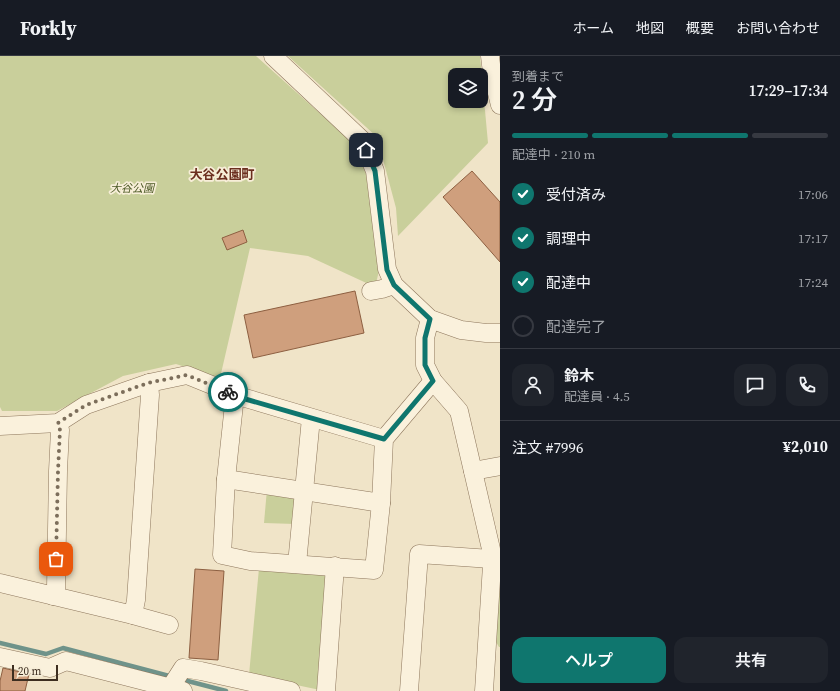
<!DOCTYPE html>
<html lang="ja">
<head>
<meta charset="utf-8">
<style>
  body { margin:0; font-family:"Source Serif 4","Noto Sans JP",serif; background:#20242c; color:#f1f3f6; height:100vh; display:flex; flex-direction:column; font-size:15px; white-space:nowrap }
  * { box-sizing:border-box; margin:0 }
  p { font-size:13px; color:#9ea1a6 }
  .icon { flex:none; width:22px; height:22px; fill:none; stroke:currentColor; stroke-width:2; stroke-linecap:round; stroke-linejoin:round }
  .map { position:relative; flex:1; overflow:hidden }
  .panel { display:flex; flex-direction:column; background:#171b24; width:340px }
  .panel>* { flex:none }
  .buttons { position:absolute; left:448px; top:12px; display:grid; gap:8px }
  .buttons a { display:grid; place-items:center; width:40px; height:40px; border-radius:8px; background:#171b24; box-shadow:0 2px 6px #0003; font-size:20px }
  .scale { position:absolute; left:12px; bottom:10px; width:46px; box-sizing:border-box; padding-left:4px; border:2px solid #3d2e20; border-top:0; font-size:11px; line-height:14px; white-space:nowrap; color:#3d2e20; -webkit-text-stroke:3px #f7eed8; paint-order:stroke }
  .pin { position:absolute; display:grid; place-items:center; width:34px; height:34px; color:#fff; margin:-17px; border-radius:8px; box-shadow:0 2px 6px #0006 }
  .courier { position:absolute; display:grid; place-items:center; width:40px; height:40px; margin:-20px; border:3px solid #0f766e; border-radius:50%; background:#fff; color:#222; box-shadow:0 1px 5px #0007 }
  .headline em { font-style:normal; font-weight:600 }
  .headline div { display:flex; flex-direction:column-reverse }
  .headline { display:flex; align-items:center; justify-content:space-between; height:68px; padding:0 12px }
  h1 { font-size:26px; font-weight:600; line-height:30px }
  .bar { display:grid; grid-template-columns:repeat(4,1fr); gap:6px 4px; align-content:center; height:48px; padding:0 12px }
  .bar i { height:5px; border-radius:3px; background:#363941 }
  .bar .active { background:#0f766e }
  .bar p { grid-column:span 4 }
  .line { display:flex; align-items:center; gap:10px; padding:0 12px; border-top:1px solid #363941 }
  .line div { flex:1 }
  .round { display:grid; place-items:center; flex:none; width:42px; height:42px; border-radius:12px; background:#20242c }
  ol { padding:0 12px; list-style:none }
  li { display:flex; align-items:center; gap:12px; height:44px }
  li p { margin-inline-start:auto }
  li .icon { padding:4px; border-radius:50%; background:#0f766e; color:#fff; stroke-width:4 }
  li:last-child { color:#9ea1a6 }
  li i { width:22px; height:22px; border:2px solid #363941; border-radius:50% }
  .cta { display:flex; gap:8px; margin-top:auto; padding:8px 12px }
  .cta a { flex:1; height:46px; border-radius:12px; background:#0f766e; color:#fff; font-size:16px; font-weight:600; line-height:46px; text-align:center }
  .cta a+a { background:#20242c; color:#f1f3f6 }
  header { display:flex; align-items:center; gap:24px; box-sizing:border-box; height:56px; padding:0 20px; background:#171b24; border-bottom:1px solid #363941 }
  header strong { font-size:19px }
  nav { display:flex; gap:22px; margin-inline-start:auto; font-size:14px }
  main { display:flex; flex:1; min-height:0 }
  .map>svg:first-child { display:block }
</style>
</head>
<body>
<header>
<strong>Forkly</strong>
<nav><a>ホーム</a><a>地図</a><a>概要</a><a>お問い合わせ</a></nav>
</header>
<main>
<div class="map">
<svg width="500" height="635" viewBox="0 0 500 635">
  <rect width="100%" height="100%" fill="#f0e4c8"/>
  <!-- green -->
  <g fill="#c9cf9b" fill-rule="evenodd">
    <path d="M0,0H256L354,88L366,118L379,215L375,231L308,200L250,192L220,322L176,308L123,320L57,355H2L0,351Z"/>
    <path d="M288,0H480L488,87L398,180L396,152L377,81ZM455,19H481V45H455Z"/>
    <path d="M267,433L298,438L295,468L264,467Z"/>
    <path d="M500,498V591H499L493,581Z"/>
    <path d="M259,512L323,515L328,520L320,634L249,619Z"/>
  </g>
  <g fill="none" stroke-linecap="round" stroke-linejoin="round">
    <!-- stream -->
    <g stroke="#6f938a" stroke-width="4.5">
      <path d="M0,587L46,598L63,592L173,621"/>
      <path d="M180,623L226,635"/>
    </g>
  </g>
  <!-- building -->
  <g fill="#cf9f7d" stroke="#8d5f41">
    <path d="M472,115L500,146V206L443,141Z"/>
    <path d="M243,174L247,186L227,194L222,182Z"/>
    <path d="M355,235L364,277L253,302L244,259Z"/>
    <path d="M195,513L224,515L218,604L189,602Z"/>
    <path d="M3,612L29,618L25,635H0V625Z"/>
  </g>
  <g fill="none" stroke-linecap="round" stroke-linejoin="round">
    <defs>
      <g id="minor">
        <path d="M273,0L362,84L375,115L387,213L394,229L430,263L461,274L486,277H500"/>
        <path d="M490,0L492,17L500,49"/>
        <path d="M371,235L382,233L394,229"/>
        <path d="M430,263L425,282V309L433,325L459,355L491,493L492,509L484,635"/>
        <path d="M235,339L226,423L222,499L250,505L374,514L381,447L384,383L433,325"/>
        <path d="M0,370L58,367L86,349L149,327L187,319L224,334L235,339L384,383"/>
        <path d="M473,415L500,410"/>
        <path d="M226,423L381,447"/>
        <path d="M297,508L311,362"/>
        <path d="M0,527L133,559L169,569"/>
        <path d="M53,540L56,533L58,415L60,374L58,367"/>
        <path d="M133,559L136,544L150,339L149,327"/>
        <path d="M0,601L50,612L66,605L183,635"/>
        <path d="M171,632L174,626L183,612L201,615L291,635"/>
        <path d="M326,635L335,510"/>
        <path d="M409,635L419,498L491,503"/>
      </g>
    </defs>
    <!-- minor casing -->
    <use href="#minor" stroke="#8d765c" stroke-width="19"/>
    <!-- minor -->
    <use href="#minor" stroke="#faf1dc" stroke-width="18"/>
  </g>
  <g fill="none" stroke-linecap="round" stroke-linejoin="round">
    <!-- done -->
    <path stroke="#7c6e5b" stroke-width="4" stroke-dasharray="0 7.2" d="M56,503L58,415L60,374L58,367L86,349L148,327L187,319L228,336"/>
    <!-- route -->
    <path stroke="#0f766e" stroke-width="5" d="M228,336L235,340L384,383L433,325L425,309V282L430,263L394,229L387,214L375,115L366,94"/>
  </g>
  <g text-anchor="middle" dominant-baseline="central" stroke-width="3.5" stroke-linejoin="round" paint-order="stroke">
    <!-- park labels -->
    <g font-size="11" font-style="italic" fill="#4d5a26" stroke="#f7eed8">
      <text x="132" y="132">大谷公園</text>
    </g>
    <!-- quarter labels -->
    <g font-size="13" font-weight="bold" fill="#6b2e1e" stroke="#f7eed8">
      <text x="222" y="118">大谷公園町</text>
    </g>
  </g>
</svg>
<div class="buttons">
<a><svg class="icon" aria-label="layers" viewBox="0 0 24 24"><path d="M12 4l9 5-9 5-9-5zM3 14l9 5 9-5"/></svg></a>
</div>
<div class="scale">20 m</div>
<div class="pin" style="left:56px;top:503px;background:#ea580c"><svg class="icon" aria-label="bag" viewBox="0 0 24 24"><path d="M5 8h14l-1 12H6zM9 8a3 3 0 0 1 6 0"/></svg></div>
<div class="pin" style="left:366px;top:94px;background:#1f2937"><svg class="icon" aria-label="home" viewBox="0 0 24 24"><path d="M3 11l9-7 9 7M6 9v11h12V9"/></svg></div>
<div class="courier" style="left:228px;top:336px"><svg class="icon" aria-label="bike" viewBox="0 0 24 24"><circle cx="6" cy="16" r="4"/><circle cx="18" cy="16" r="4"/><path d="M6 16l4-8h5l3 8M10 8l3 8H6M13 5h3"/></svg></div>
</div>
<section class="panel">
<div class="headline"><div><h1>2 分</h1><p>到着まで</p></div><em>17:29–17:34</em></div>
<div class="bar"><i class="active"></i><i class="active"></i><i class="active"></i><i></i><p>配達中 · 210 m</p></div>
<ol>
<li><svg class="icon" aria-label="check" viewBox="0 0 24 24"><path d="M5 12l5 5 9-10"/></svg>受付済み<p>17:06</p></li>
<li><svg class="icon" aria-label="check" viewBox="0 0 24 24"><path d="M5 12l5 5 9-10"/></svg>調理中<p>17:17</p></li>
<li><svg class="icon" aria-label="check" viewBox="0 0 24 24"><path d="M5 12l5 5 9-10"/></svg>配達中<p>17:24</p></li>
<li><i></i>配達完了</li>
</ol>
<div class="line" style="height:72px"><a class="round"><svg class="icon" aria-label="person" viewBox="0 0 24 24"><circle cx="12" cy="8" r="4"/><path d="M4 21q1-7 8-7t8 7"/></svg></a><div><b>鈴木</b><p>配達員 · 4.5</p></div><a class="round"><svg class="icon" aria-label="chat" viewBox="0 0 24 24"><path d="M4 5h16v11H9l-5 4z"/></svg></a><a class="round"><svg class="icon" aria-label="phone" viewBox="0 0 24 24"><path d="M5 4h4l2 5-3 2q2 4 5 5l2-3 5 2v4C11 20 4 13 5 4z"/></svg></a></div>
<div class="line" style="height:52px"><div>注文 #7996</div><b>¥2,010</b></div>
<div class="cta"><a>ヘルプ</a><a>共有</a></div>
</section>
</main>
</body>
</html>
